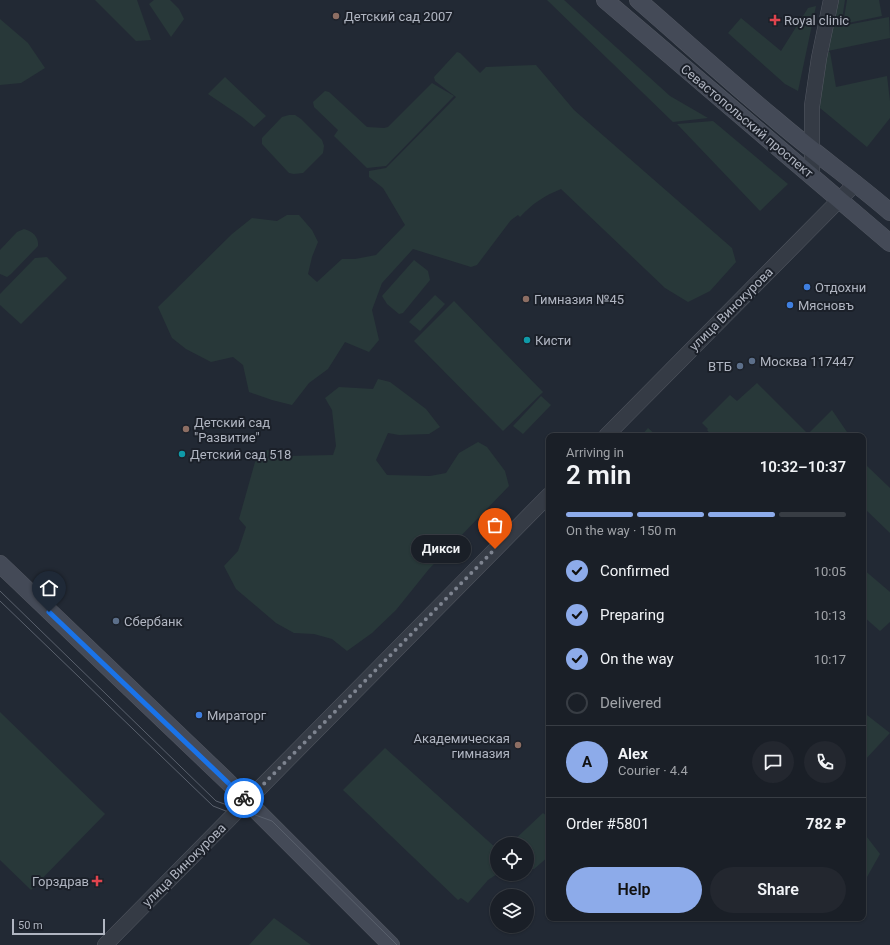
<!DOCTYPE html>
<html lang="en">
<head>
<meta charset="utf-8">
<style>
  body { margin:0; font-family:Roboto,sans-serif; background:#23272f; color:#f1f3f6; height:100vh; display:flex; flex-direction:column; font-size:15px; white-space:nowrap }
  * { box-sizing:border-box; margin:0 }
  p { font-size:13px; color:#9fa2a7 }
  .icon { flex:none; width:22px; height:22px; fill:none; stroke:currentColor; stroke-width:2; stroke-linecap:round; stroke-linejoin:round }
  .map { position:relative; flex:1; overflow:hidden }
  .details { position:absolute; left:546px; top:433px; width:320px; height:488px; display:flex; flex-direction:column; background:#1a1f27; border-radius:8px; box-shadow:0 1px 3px #0004,0 0 0 1px #383d44 }
  .details>* { flex:none }
  .fabs { position:absolute; left:490px; top:837px; display:grid; gap:8px }
  .fabs a { display:grid; place-items:center; width:44px; height:44px; border-radius:50%; background:#1a1f27; box-shadow:0 1px 3px #0004,0 0 0 1px #383d44; font-size:20px }
  .scale { position:absolute; left:12px; bottom:10px; width:93px; box-sizing:border-box; padding-left:4px; border:2px solid #b0b5c1; border-top:0; font-size:11px; line-height:14px; white-space:nowrap; color:#b0b5c1; -webkit-text-stroke:3px #1b2029; paint-order:stroke }
  .pin { position:absolute; display:grid; place-items:center; width:34px; height:34px; color:#fff; margin:-41px -17px; border-radius:50% 50% 50% 0; rotate:-45deg; box-shadow:0 0 4px #0007 }
  .pin .icon { rotate:45deg }
  .courier { position:absolute; display:grid; place-items:center; width:40px; height:40px; margin:-20px; border:3px solid #1a73e8; border-radius:50%; background:#fff; color:#222; box-shadow:0 1px 5px #0007 }
  .bubble { position:absolute; height:28px; border-radius:14px; background:#1a1f27; box-shadow:0 1px 3px #0004,0 0 0 1px #383d44; font-size:13px; font-weight:600; line-height:28px; text-align:center }
  .overview em { font-style:normal; font-weight:600 }
  .overview div { display:flex; flex-direction:column-reverse }
  .overview { display:flex; align-items:center; justify-content:space-between; height:68px; padding:0 20px }
  h1 { font-size:26px; font-weight:600; line-height:30px }
  .bar { display:grid; grid-template-columns:repeat(4,1fr); gap:6px 4px; align-content:center; height:48px; padding:0 20px }
  .bar i { height:5px; border-radius:3px; background:#383d44 }
  .bar .current { background:#8dabea }
  .bar p { grid-column:span 4 }
  .line { display:flex; align-items:center; gap:10px; padding:0 20px; border-top:1px solid #383d44 }
  .line div { flex:1 }
  .round { display:grid; place-items:center; flex:none; width:42px; height:42px; border-radius:21px; background:#23272f }
  ol { padding:0 20px; list-style:none }
  li { display:flex; align-items:center; gap:12px; height:44px }
  li p { margin-inline-start:auto }
  li .icon { padding:4px; border-radius:50%; background:#8dabea; color:#111; stroke-width:4 }
  li:last-child { color:#9fa2a7 }
  li i { width:22px; height:22px; border:2px solid #383d44; border-radius:50% }
  .cta { display:flex; gap:8px; margin-top:auto; padding:8px 20px }
  .cta a { flex:1; height:46px; border-radius:24px; background:#8dabea; color:#111; font-size:16px; font-weight:600; line-height:46px; text-align:center }
  .cta a+a { background:#23272f; color:#f1f3f6 }
  .map>svg:first-child { display:block }
</style>
</head>
<body>
<div class="map">
<svg width="890" height="945" viewBox="0 0 890 945">
  <rect width="100%" height="100%" fill="#222934"/>
  <!-- green -->
  <g fill="#283839">
    <path d="M95,0H137L151,40L136,41Z"/>
    <path d="M154,0H170L179,9L184,19L171,37L149,4Z"/>
    <path d="M547,0H564L670,96L708,118L673,122Z"/>
    <path d="M833,0H845L841,26L889,17L890,38L823,52Z"/>
    <path d="M847,0H879L882,16L843,24Z"/>
    <path d="M816,6L798,91L785,84L728,33L741,18L781,51L808,8Z"/>
    <path d="M0,19L28,43L45,68L21,83L0,85Z"/>
    <path d="M457,52L460,53L480,73L486,67L536,65L574,110L732,248L736,262L710,291L688,302L665,288L561,189C544,196 533,203 520,217L518,215L511,220L477,265L471,267L413,249L382,283L372,310L379,340L369,352L345,342L328,369L309,383L292,405L272,400L249,392L243,365L233,357L211,362L186,349L172,338L158,307L232,234L252,218L277,221L287,215H299L312,230L318,242L312,257L308,274L317,282L342,259H355L376,255L405,225L383,188L369,177V171L386,168L456,97L435,81L434,77Z"/>
    <path d="M830,52L836,87L887,76L890,101V118L867,147L820,108L823,53Z"/>
    <path d="M225,77L266,116L254,127L242,117L208,94Z"/>
    <path d="M432,83L454,96L386,166L367,168L334,136L338,130L314,107L313,102L325,91L329,92L367,127L384,128L388,127Z"/>
    <path d="M289,115H295L301,119L322,140L324,146L323,153L303,173L294,174L289,173L262,144V138L282,117Z"/>
    <path d="M713,121L788,184L760,211L677,124Z"/>
    <path d="M24,229C33,231 39,238 38,246L11,274L7,277L0,274V250L17,232Z"/>
    <path d="M47,257L67,278L21,324L0,305V294L35,258Z"/>
    <path d="M414,260L428,271L430,280L403,313L399,314L387,304L382,296Z"/>
    <path d="M435,295L445,304L420,331L409,322Z"/>
    <path d="M454,301L543,392L503,431L414,341Z"/>
    <path d="M378,379L390,382L426,409L440,427L429,434L399,435L388,433L376,460L387,475L430,476L446,473L459,453L478,442L487,447L505,471L509,486L429,569L396,610L372,633L347,651L332,639L314,634L294,633L276,623L236,589L224,566L238,551L246,527L239,519L255,462L267,450L287,456L333,455L336,446L332,410L325,398L339,387L373,389Z"/>
    <path d="M757,383L808,434L832,410L847,432L844,436H712L707,430L708,429L702,423L730,395L737,401Z"/>
    <path d="M541,396L551,405L523,434L513,426Z"/>
    <path d="M648,428L657,436H641Z"/>
    <path d="M867,466L890,488V533L863,507V467Z"/>
    <path d="M863,569L890,592V622L880,631L863,616Z"/>
    <path d="M0,712L105,814L31,890L0,860Z"/>
    <path d="M863,712L890,733L863,762Z"/>
    <path d="M385,748L497,849V874L488,880L468,903L461,898L458,900L343,790Z"/>
    <path d="M543,813L549,818V856L534,869H527V844H510Z"/>
    <path d="M863,832L880,854L863,884Z"/>
    <path d="M274,918L311,945H249Z"/>
  </g>
  <g fill="none" stroke-linecap="round" stroke-linejoin="round">
    <defs>
      <g id="tertiary">
        <path d="M812,177V106L819,58L831,0"/>
        <path d="M606,436L856,183"/>
        <path d="M105,945L549,495"/>
      </g>
      <g id="secondary">
        <path d="M605,0L890,243"/>
        <path d="M638,0C684,40 729,81 776,120C813,152 853,180 890,212"/>
        <path d="M0,564L227,781L391,945"/>
      </g>
    </defs>
    <!-- tertiary casing -->
    <use href="#tertiary" stroke="#535862" stroke-width="16"/>
    <!-- secondary casing -->
    <use href="#secondary" stroke="#535862" stroke-width="18"/>
    <!-- tertiary -->
    <use href="#tertiary" stroke="#353b45" stroke-width="15"/>
    <!-- secondary -->
    <use href="#secondary" stroke="#444a57" stroke-width="17"/>
    <!-- tram -->
    <g stroke="#5a616d" stroke-width="1">
      <path d="M0,591L216,801L272,821L397,945"/>
      <path d="M0,601L213,806L226,811"/>
    </g>
  </g>
  <g fill="none" stroke-linecap="round" stroke-linejoin="round">
    <!-- done -->
    <path stroke="#7e8490" stroke-width="4" stroke-dasharray="0 7.2" d="M244,798L247,801L495,549"/>
    <!-- route -->
    <path stroke="#1a73e8" stroke-width="5" d="M49,612L244,798"/>
  </g>
  <!-- markers -->
  <g fill="#8d6e63" stroke="#1b2029" stroke-width="1.5">
    <circle cx="336" cy="16" r="4"/>
    <circle cx="526" cy="299" r="4"/>
    <circle cx="186" cy="429" r="4"/>
    <circle cx="518" cy="745" r="4"/>
  </g>
  <g fill="#e0444e" stroke="#1b2029" stroke-width="1.5">
    <path d="M773 14h4v4h4v4h-4v4h-4v-4h-4v-4h4z"/>
    <path d="M95 875h4v4h4v4h-4v4h-4v-4h-4v-4h4z"/>
  </g>
  <g fill="#3f7fe0" stroke="#1b2029" stroke-width="1.5">
    <circle cx="807" cy="287" r="4"/>
    <circle cx="790" cy="305" r="4"/>
    <circle cx="199" cy="715" r="4"/>
  </g>
  <g fill="#0f9aa8" stroke="#1b2029" stroke-width="1.5">
    <circle cx="527" cy="340" r="4"/>
    <circle cx="182" cy="454" r="4"/>
  </g>
  <g fill="#5c6f8a" stroke="#1b2029" stroke-width="1.5">
    <circle cx="752" cy="361" r="4"/>
    <circle cx="740" cy="366" r="4"/>
    <circle cx="116" cy="621" r="4"/>
  </g>
  <g text-anchor="middle" dominant-baseline="central" stroke-width="4" stroke-linejoin="round" paint-order="stroke">
    <!-- poi labels -->
    <g font-size="13" fill="#b0b5c1" stroke="#1b2029" text-anchor="start">
      <text x="344" y="16">Детский сад 2007</text>
      <text x="784" y="20">Royal clinic</text>
      <text x="815" y="287">Отдохни</text>
      <text x="534" y="299">Гимназия №45</text>
      <text x="798" y="305">Мясновъ</text>
      <text x="535" y="340">Кисти</text>
      <text x="760" y="361">Москва 117447</text>
      <text x="732" y="366" text-anchor="end">ВТБ</text>
      <text x="194" y="422">Детский сад<tspan x="194" dy="15">"Развитие"</tspan></text>
      <text x="190" y="454">Детский сад 518</text>
      <text x="124" y="621">Сбербанк</text>
      <text x="207" y="715">Мираторг</text>
      <text x="510" y="738" text-anchor="end">Академическая<tspan x="510" dy="15">гимназия</tspan></text>
      <text x="89" y="881" text-anchor="end">Горздрав</text>
    </g>
    <!-- street labels -->
    <g font-size="13" fill="#b0b5c1" stroke="#1b2029">
      <text transform="translate(747 121) rotate(40)">Севастопольский проспект</text>
      <text transform="translate(731 309) rotate(-45)">улица Винокурова</text>
      <text transform="translate(184 865) rotate(-45)">улица Винокурова</text>
    </g>
  </g>
</svg>
<div class="fabs">
<a><svg class="icon" aria-label="locate" viewBox="0 0 24 24"><circle cx="12" cy="12" r="6"/><path d="M12 2v4M12 18v4M2 12h4M18 12h4"/></svg></a>
<a><svg class="icon" aria-label="layers" viewBox="0 0 24 24"><path d="M12 4l9 5-9 5-9-5zM3 14l9 5 9-5"/></svg></a>
</div>
<div class="scale">50 m</div>
<div class="pin" style="left:495px;top:549px;background:#ea580c"><svg class="icon" aria-label="bag" viewBox="0 0 24 24"><path d="M5 8h14l-1 12H6zM9 8a3 3 0 0 1 6 0"/></svg></div>
<div class="pin" style="left:49px;top:612px;background:#1f2937"><svg class="icon" aria-label="home" viewBox="0 0 24 24"><path d="M3 11l9-7 9 7M6 9v11h12V9"/></svg></div>
<div class="courier" style="left:244px;top:798px"><svg class="icon" aria-label="bike" viewBox="0 0 24 24"><circle cx="6" cy="16" r="4"/><circle cx="18" cy="16" r="4"/><path d="M6 16l4-8h5l3 8M10 8l3 8H6M13 5h3"/></svg></div>
<div class="bubble" style="left:411px;top:535px;width:60px">Дикси</div>
<section class="details">
<div class="overview"><div><h1>2 min</h1><p>Arriving in</p></div><em>10:32–10:37</em></div>
<div class="bar"><i class="current"></i><i class="current"></i><i class="current"></i><i></i><p>On the way · 150 m</p></div>
<ol>
<li><svg class="icon" aria-label="check" viewBox="0 0 24 24"><path d="M5 12l5 5 9-10"/></svg>Confirmed<p>10:05</p></li>
<li><svg class="icon" aria-label="check" viewBox="0 0 24 24"><path d="M5 12l5 5 9-10"/></svg>Preparing<p>10:13</p></li>
<li><svg class="icon" aria-label="check" viewBox="0 0 24 24"><path d="M5 12l5 5 9-10"/></svg>On the way<p>10:17</p></li>
<li><i></i>Delivered</li>
</ol>
<div class="line" style="height:72px"><b class="round" style="background:#8dabea;color:#111">A</b><div><b>Alex</b><p>Courier · 4.4</p></div><a class="round"><svg class="icon" aria-label="chat" viewBox="0 0 24 24"><path d="M4 5h16v11H9l-5 4z"/></svg></a><a class="round"><svg class="icon" aria-label="phone" viewBox="0 0 24 24"><path d="M5 4h4l2 5-3 2q2 4 5 5l2-3 5 2v4C11 20 4 13 5 4z"/></svg></a></div>
<div class="line" style="height:52px"><div>Order #5801</div><b>782 ₽</b></div>
<div class="cta"><a>Help</a><a>Share</a></div>
</section>
</div>
</body>
</html>
